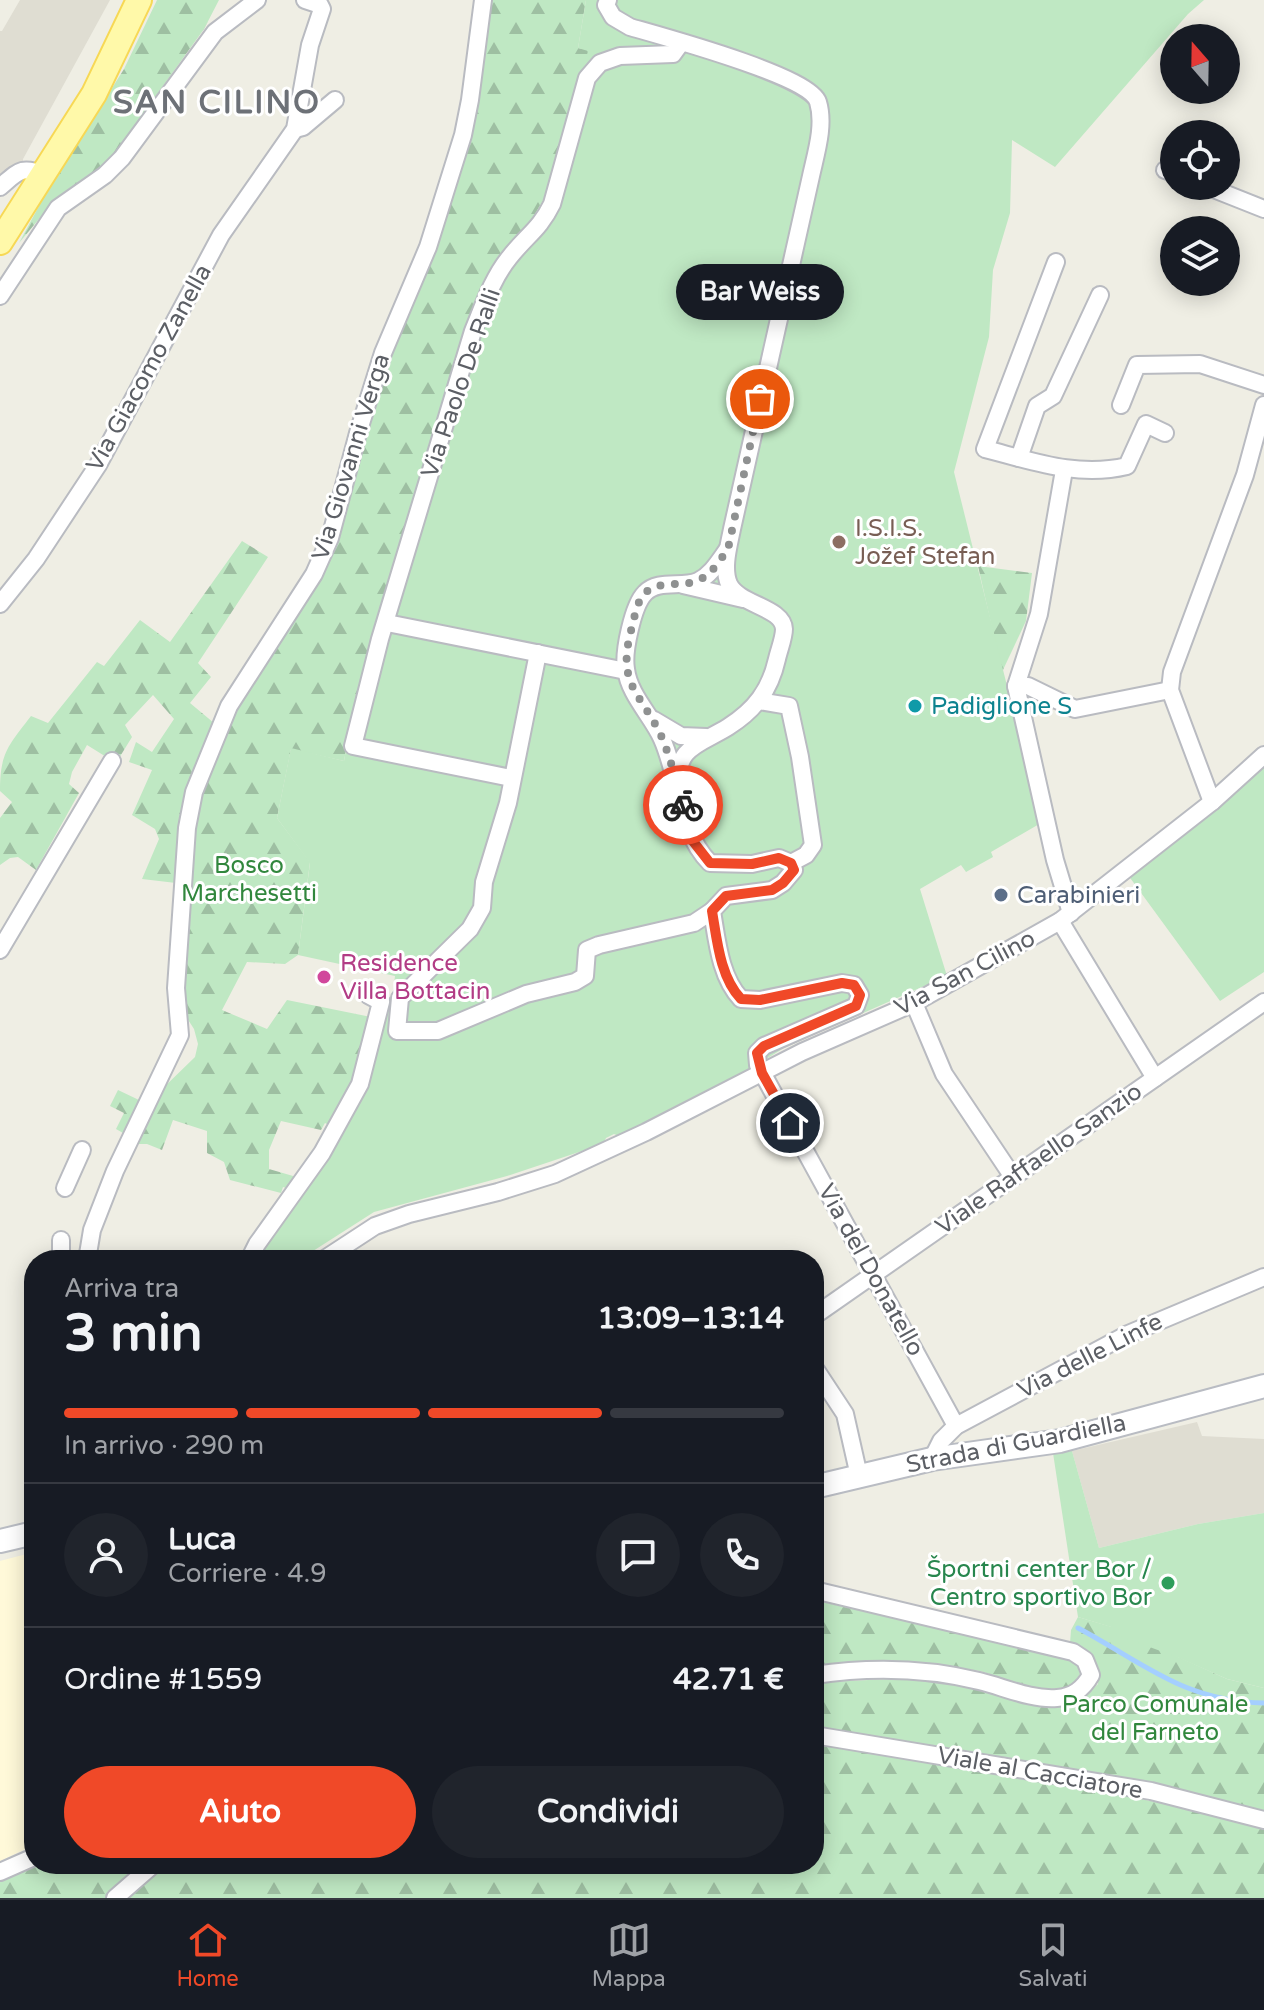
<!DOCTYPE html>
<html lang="it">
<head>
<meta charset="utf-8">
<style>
  body { margin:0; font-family:"Varela Round",sans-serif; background:#20242c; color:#f1f3f6; height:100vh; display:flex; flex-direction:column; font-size:30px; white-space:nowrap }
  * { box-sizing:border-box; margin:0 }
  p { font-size:26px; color:#9ea1a6 }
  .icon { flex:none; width:44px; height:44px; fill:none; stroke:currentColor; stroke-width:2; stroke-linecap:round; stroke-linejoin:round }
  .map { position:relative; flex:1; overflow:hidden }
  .panel { position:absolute; left:24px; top:1250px; width:800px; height:624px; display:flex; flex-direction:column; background:#171b24; border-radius:32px; box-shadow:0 4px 20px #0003 }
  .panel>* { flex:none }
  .needle { width:52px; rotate:340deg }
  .buttons { position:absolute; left:1160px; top:24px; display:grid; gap:16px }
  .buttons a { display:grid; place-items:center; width:80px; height:80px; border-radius:50%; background:#171b24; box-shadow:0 4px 20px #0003; font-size:40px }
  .pin { position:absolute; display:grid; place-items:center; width:68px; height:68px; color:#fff; margin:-34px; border:4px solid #fff; border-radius:50%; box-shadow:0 2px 8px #0007 }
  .courier { position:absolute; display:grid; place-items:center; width:80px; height:80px; margin:-40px; border:6px solid #f04928; border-radius:50%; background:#fff; color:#222; box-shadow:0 2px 10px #0007 }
  .bubble { position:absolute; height:56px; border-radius:28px; background:#171b24; box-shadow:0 4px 20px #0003; font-size:26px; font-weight:700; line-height:56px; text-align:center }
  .overview em { font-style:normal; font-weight:700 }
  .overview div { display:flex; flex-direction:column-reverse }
  .overview { display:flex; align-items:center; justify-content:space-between; height:136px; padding:0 40px }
  h1 { font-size:52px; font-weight:700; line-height:60px }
  .bar { display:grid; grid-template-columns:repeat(4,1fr); gap:12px 8px; align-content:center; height:96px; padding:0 40px }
  .bar i { height:10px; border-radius:6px; background:#363941 }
  .bar .current { background:#f04928 }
  .bar p { grid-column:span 4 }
  .line { display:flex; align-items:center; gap:20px; padding:0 40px; border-top:2px solid #363941 }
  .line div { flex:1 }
  .round { display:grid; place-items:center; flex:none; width:84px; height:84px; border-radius:42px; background:#20242c }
  .cta { display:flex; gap:16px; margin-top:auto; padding:16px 40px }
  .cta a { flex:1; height:92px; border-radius:48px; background:#f04928; color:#fff; font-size:32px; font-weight:700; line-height:92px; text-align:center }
  .cta a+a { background:#20242c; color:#f1f3f6 }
  .menu { display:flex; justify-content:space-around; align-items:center; height:112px; border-top:2px solid #363941; background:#171b24; font-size:22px; color:#9ea1a6 }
  .menu a { display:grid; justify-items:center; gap:4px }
  .menu .current { color:#f04928 }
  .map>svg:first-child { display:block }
</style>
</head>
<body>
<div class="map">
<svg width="1264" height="1898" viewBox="0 0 1264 1898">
  <defs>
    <pattern id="forest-firs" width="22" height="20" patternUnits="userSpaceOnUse" patternTransform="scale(2)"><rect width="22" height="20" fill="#bfe8c3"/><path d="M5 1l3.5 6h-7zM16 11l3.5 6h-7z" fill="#9ebfa2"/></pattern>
  </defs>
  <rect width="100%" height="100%" fill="#efeee4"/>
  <!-- commercial -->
  <path fill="#fff9d9" d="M34,1552V1845L0,1861V1561Z"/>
  <!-- education -->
  <g fill="#dfddd2">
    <path d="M20,0H110L23,159L22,177L0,195V31H2Z"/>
    <path d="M1197,1422L1202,1436L1264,1439V1513L1198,1524L1099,1548L1072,1451Z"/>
  </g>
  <!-- forest -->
  <g fill="url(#forest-firs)">
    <path d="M157,0H219L204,29L114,154L90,176L54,201L19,243L46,193L124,69Z"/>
    <path d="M490,0H586L578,48L589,50L551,186L530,223L501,258L384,607L370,625L376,628L353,711L344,761L291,749L277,818L310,862L298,955L285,964L247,962L222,1010L267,1029L287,1000L371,1017L364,1053L334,1128L325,1123L321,1130L281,1121L269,1150V1169L300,1178L292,1190L283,1187L281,1193L230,1180L224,1162L207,1153V1131L173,1120L162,1150L147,1144H137L159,1092L195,1057L198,1044L194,1029L185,1015L184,965L192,832L200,793L226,731L256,675L325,565L363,436L390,354L418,284Z"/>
    <path d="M242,541L268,557L198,663L211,677L190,703L214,723C202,748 190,774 183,801C177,828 177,856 176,883L142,879L159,839L155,829L132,815L152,770L129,762L136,742L152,752L174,719L153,695L125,725L132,737L116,763L87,745L72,772L69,784L79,793L36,870L18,857L10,858L0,865V818L12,802L0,791C0,753 8,746 31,716L48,723L97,662L104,666L140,620L170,642Z"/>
    <path d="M978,566L1032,573L1026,621L1002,672Z"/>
    <path d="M118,1090L139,1100L123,1133L116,1129L124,1113L110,1106Z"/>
    <path d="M814,1600L1069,1658L1077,1665L1080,1674L1071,1687L1043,1691L980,1671L914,1662L838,1663L814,1666Z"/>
    <path d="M1078,1617L1112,1627L1227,1679L1264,1688V1811L1160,1784L814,1726V1684L825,1682L912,1678L966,1685L1059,1705L1083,1698L1098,1684C1099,1657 1094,1654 1070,1643L1071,1630Z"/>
    <path d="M814,1743L1062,1784L1193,1809L1264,1827V1898H0V1877L34,1864H814Z"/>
  </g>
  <!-- park -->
  <g fill="#bfe8c3">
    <path d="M586,0H1204L1188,14L1055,167L1012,140L1010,213L993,270L989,337L954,472L1041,823L991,852L993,857L966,872L961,865L920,889L947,976L784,1048L738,1076L621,1137L614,1134L606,1138L603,1144L507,1176L374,1212L299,1260H257L260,1252L340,1139L370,1069L379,1021L392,1003L395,976L298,955L310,863L277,818L291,748L344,761L353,711L375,629L369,625L377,605L384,607L474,305L501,258L530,223L551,186L588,51L578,48Z"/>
    <path d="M1264,763V972L1220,1001L1128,875L1191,829Z"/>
    <path d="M1072,1451L1099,1548L1198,1524L1264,1513V1688L1227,1679L1177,1657L1111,1633V1627L1078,1617L1053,1453Z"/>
  </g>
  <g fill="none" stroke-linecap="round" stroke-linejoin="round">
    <!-- stream -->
    <path stroke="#a4cfff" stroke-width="5" d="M1078,1628C1144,1663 1183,1701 1264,1703"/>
    <defs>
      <g id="street">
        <path d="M608,0L606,5L613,17L630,27C661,36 810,76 818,102C825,125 816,153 811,176L732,529C729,545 722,568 729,584C739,605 783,607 784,629C784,638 779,650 777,659C770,690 755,710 728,727C699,745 675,746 678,788"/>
        <path d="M295,129L303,127L335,100"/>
        <path d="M1165,170L1174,173"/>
        <path d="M1206,186L1264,209"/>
        <path d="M0,187C18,172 21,165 44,175"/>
        <path d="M1056,262L985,449C1032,461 1078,478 1127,466L1146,424L1165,433"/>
        <path d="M0,296L58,208L105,175L122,158L215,32L257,0"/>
        <path d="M1121,405L1137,365L1200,364L1264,385"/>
        <path d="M1019,458L1037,406L1053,396L1100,295"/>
        <path d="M1064,470L1039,614L1016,686L1055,860L1071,913"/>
        <path d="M727,550C719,561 711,575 698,581C682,588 658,579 645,593C633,605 623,652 626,669C629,695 652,716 662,739C680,779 678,831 710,863L752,864L779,858L791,863L806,855L813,845L800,757L789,706L759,701"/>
        <path d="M683,585L743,599"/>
        <path d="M0,604L36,559L98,465L221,235L295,129L310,45L322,9L320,5L305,0"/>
        <path d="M387,623L626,671"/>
        <path d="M538,653L508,803L484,882L482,908L470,929L400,998L397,1031H438L526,994L575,982L585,976L587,950L599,945L694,923L712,911"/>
        <path d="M1016,686H1028L1075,709L1170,690"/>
        <path d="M654,720L681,736L706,737"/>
        <path d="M511,778L353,746L380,639L473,331C483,307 492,279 509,258C525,237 540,229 552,204L587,78L600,63L620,56L673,54L681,43"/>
        <path d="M1212,802L1170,690L1172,672L1245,475L1264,405"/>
        <path d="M791,863L794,870L783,883L772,890L726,896L712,911C717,940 720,977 741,999L760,1000L842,983L854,985L860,995L856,1006L764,1046L757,1053L758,1065L956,1426"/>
        <path d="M1060,921L1155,1078"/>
        <path d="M0,950L112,761"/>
        <path d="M914,1003L944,1074L1013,1177"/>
        <path d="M65,1188L82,1150"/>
        <path d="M61,1240V1260"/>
        <path d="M87,1260L92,1230L115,1171L180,1035L176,988L187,828L194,792L229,706L314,574L330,538L358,433L383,353L428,247L463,135L470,100L483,0"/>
        <path d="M249,1260L257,1244L322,1153L360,1084L381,1002L368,995"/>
        <path d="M323,1260L375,1226L409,1214L498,1192L555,1174L646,1132L802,1052L914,1003L1060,921L1212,802L1264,755"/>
        <path d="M814,1316L1264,1002"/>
        <path d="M814,1367L845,1414L859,1476"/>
        <path d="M932,1459L941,1441L956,1426L1126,1335L1264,1277"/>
        <path d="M814,1590L1073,1652L1085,1660L1091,1675C1083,1689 1073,1697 1057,1698C1031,1700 1004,1687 979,1681C926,1668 868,1667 814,1675"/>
        <path d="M814,1735L1151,1791L1264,1820"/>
        <path d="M0,1872L34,1857"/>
        <path d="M115,1898L154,1864"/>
      </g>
      <g id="secondary">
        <path d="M814,1487L932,1459L1060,1441L1264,1386"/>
        <path d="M0,1541L34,1533"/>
      </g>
      <path id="primary" d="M0,242L94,94L139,0"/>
    </defs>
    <!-- street casing -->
    <use href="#street" stroke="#b9bbc1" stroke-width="20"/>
    <!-- secondary casing -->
    <use href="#secondary" stroke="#b9bcc3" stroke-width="26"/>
    <!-- primary casing -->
    <use href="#primary" stroke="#f7d855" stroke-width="28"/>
    <!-- street -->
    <use href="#street" stroke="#fff" stroke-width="16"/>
    <!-- secondary -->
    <use href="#secondary" stroke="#fff" stroke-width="22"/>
    <!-- primary -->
    <use href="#primary" stroke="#fff9a9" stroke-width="24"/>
  </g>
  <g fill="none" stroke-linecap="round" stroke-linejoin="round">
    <!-- done -->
    <path stroke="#8f9191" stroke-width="8" stroke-dasharray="0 14.4" d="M683,805C677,783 671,761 663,740C642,692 615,687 632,627C635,615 637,601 645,593C659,579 683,588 699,580C712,574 720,560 728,549L760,399"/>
    <!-- route -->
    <path stroke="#f04928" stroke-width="10" d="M683,805L692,840L710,863L752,864L779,858L791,863L794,870L783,883L772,890L726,896L712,911C717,940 720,977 741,999L760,1000L842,983L854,985L860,995L856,1006L764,1046L757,1053L762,1073L790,1123"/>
  </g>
  <!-- markers -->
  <circle fill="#8d6e63" stroke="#fff" stroke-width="3" cx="839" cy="542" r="8"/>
  <circle fill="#0f9aa8" stroke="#fff" stroke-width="3" cx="915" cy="706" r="8"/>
  <circle fill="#5c6f8a" stroke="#fff" stroke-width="3" cx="1001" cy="895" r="8"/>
  <circle fill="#d1479c" stroke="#fff" stroke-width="3" cx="324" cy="977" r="8"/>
  <circle fill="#2e9e5b" stroke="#fff" stroke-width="3" cx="1168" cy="1583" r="8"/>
  <g text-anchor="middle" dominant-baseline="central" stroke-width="6" stroke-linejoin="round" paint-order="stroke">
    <!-- street labels -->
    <g font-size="24" fill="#5c5f65" stroke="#fff">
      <text transform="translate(149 368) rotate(-61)">Via Giacomo Zanella</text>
      <text transform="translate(461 383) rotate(-71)">Via Paolo De Ralli</text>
      <text transform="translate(351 457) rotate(-73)">Via Giovanni Verga</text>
      <text transform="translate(965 973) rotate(-28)">Via San Cilino</text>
      <text transform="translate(1039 1159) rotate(-35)">Viale Raffaello Sanzio</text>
      <text transform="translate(871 1270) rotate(61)">Via del Donatello</text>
      <text transform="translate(1090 1356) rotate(-27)">Via delle Linfe</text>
      <text transform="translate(1016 1444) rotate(-11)">Strada di Guardiella</text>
      <text transform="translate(1040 1773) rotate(10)">Viale al Cacciatore</text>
    </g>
    <!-- education labels -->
    <g font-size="24" fill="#785e54" stroke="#fff" text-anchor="start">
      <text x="855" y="528">I.S.I.S.<tspan x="855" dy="28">Jožef Stefan</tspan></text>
    </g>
    <!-- culture labels -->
    <g font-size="24" fill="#0d838f" stroke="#fff" text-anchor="start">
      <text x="931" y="706">Padiglione S</text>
    </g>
    <!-- park labels -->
    <g font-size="24" fill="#31873d" stroke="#fff">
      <text x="249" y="865">Bosco<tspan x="249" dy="28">Marchesetti</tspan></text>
      <text x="1155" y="1704">Parco Comunale<tspan x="1155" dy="28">del Farneto</tspan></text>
    </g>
    <!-- service labels -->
    <g font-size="24" fill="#4e5e75" stroke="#fff" text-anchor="start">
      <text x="1017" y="895">Carabinieri</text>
    </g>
    <!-- hotel labels -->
    <g font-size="24" fill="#b23c85" stroke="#fff" text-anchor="start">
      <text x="340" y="963">Residence<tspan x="340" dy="28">Villa Bottacin</tspan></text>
    </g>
    <!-- leisure labels -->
    <g font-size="24" fill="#27864d" stroke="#fff" text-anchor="end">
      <text x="1152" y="1569">Športni center Bor /<tspan x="1152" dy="28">Centro sportivo Bor</tspan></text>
    </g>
    <!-- district labels -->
    <g font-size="32" font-weight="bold" letter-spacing="2" fill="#6d7177" stroke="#fff">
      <text x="217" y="103">SAN CILINO</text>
    </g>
  </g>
</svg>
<div class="buttons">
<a><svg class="needle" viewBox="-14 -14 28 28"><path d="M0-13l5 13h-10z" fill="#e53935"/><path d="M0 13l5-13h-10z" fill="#9ea1a6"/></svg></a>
<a><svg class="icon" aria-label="locate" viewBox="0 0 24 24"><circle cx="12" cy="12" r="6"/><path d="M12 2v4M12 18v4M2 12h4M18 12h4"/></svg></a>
<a><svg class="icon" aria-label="layers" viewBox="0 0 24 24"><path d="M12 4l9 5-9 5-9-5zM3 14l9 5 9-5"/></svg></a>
</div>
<div class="pin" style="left:760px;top:399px;background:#ea580c"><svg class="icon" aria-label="bag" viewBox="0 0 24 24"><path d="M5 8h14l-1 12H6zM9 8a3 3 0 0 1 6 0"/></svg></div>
<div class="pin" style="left:790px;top:1123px;background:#1f2937"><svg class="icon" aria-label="home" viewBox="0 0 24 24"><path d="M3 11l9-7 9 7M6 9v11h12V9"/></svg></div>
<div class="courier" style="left:683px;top:805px"><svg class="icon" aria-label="bike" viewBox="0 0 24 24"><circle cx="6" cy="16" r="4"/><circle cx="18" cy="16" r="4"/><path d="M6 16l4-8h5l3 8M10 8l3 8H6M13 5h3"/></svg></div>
<div class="bubble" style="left:676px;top:264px;width:168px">Bar Weiss</div>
<section class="panel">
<div class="overview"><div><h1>3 min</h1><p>Arriva tra</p></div><em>13:09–13:14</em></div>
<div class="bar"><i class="current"></i><i class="current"></i><i class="current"></i><i></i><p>In arrivo · 290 m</p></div>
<div class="line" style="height:144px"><a class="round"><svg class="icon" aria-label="person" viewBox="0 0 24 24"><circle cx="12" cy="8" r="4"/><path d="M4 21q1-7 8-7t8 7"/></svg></a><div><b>Luca</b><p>Corriere · 4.9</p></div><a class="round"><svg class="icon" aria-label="chat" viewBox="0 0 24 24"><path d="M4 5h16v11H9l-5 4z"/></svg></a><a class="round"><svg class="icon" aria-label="phone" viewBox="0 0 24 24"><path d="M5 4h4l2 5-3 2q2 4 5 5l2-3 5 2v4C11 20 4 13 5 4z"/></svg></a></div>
<div class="line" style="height:104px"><div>Ordine #1559</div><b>42.71 €</b></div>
<div class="cta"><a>Aiuto</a><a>Condividi</a></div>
</section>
</div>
<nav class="menu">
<a class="current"><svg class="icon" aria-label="home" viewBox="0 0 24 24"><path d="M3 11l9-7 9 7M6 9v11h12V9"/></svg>Home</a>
<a><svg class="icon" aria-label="map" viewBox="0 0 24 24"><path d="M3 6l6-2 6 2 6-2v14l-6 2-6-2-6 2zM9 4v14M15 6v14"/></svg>Mappa</a>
<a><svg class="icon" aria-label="saved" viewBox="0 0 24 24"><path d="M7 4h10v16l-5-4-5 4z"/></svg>Salvati</a>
</nav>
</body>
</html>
